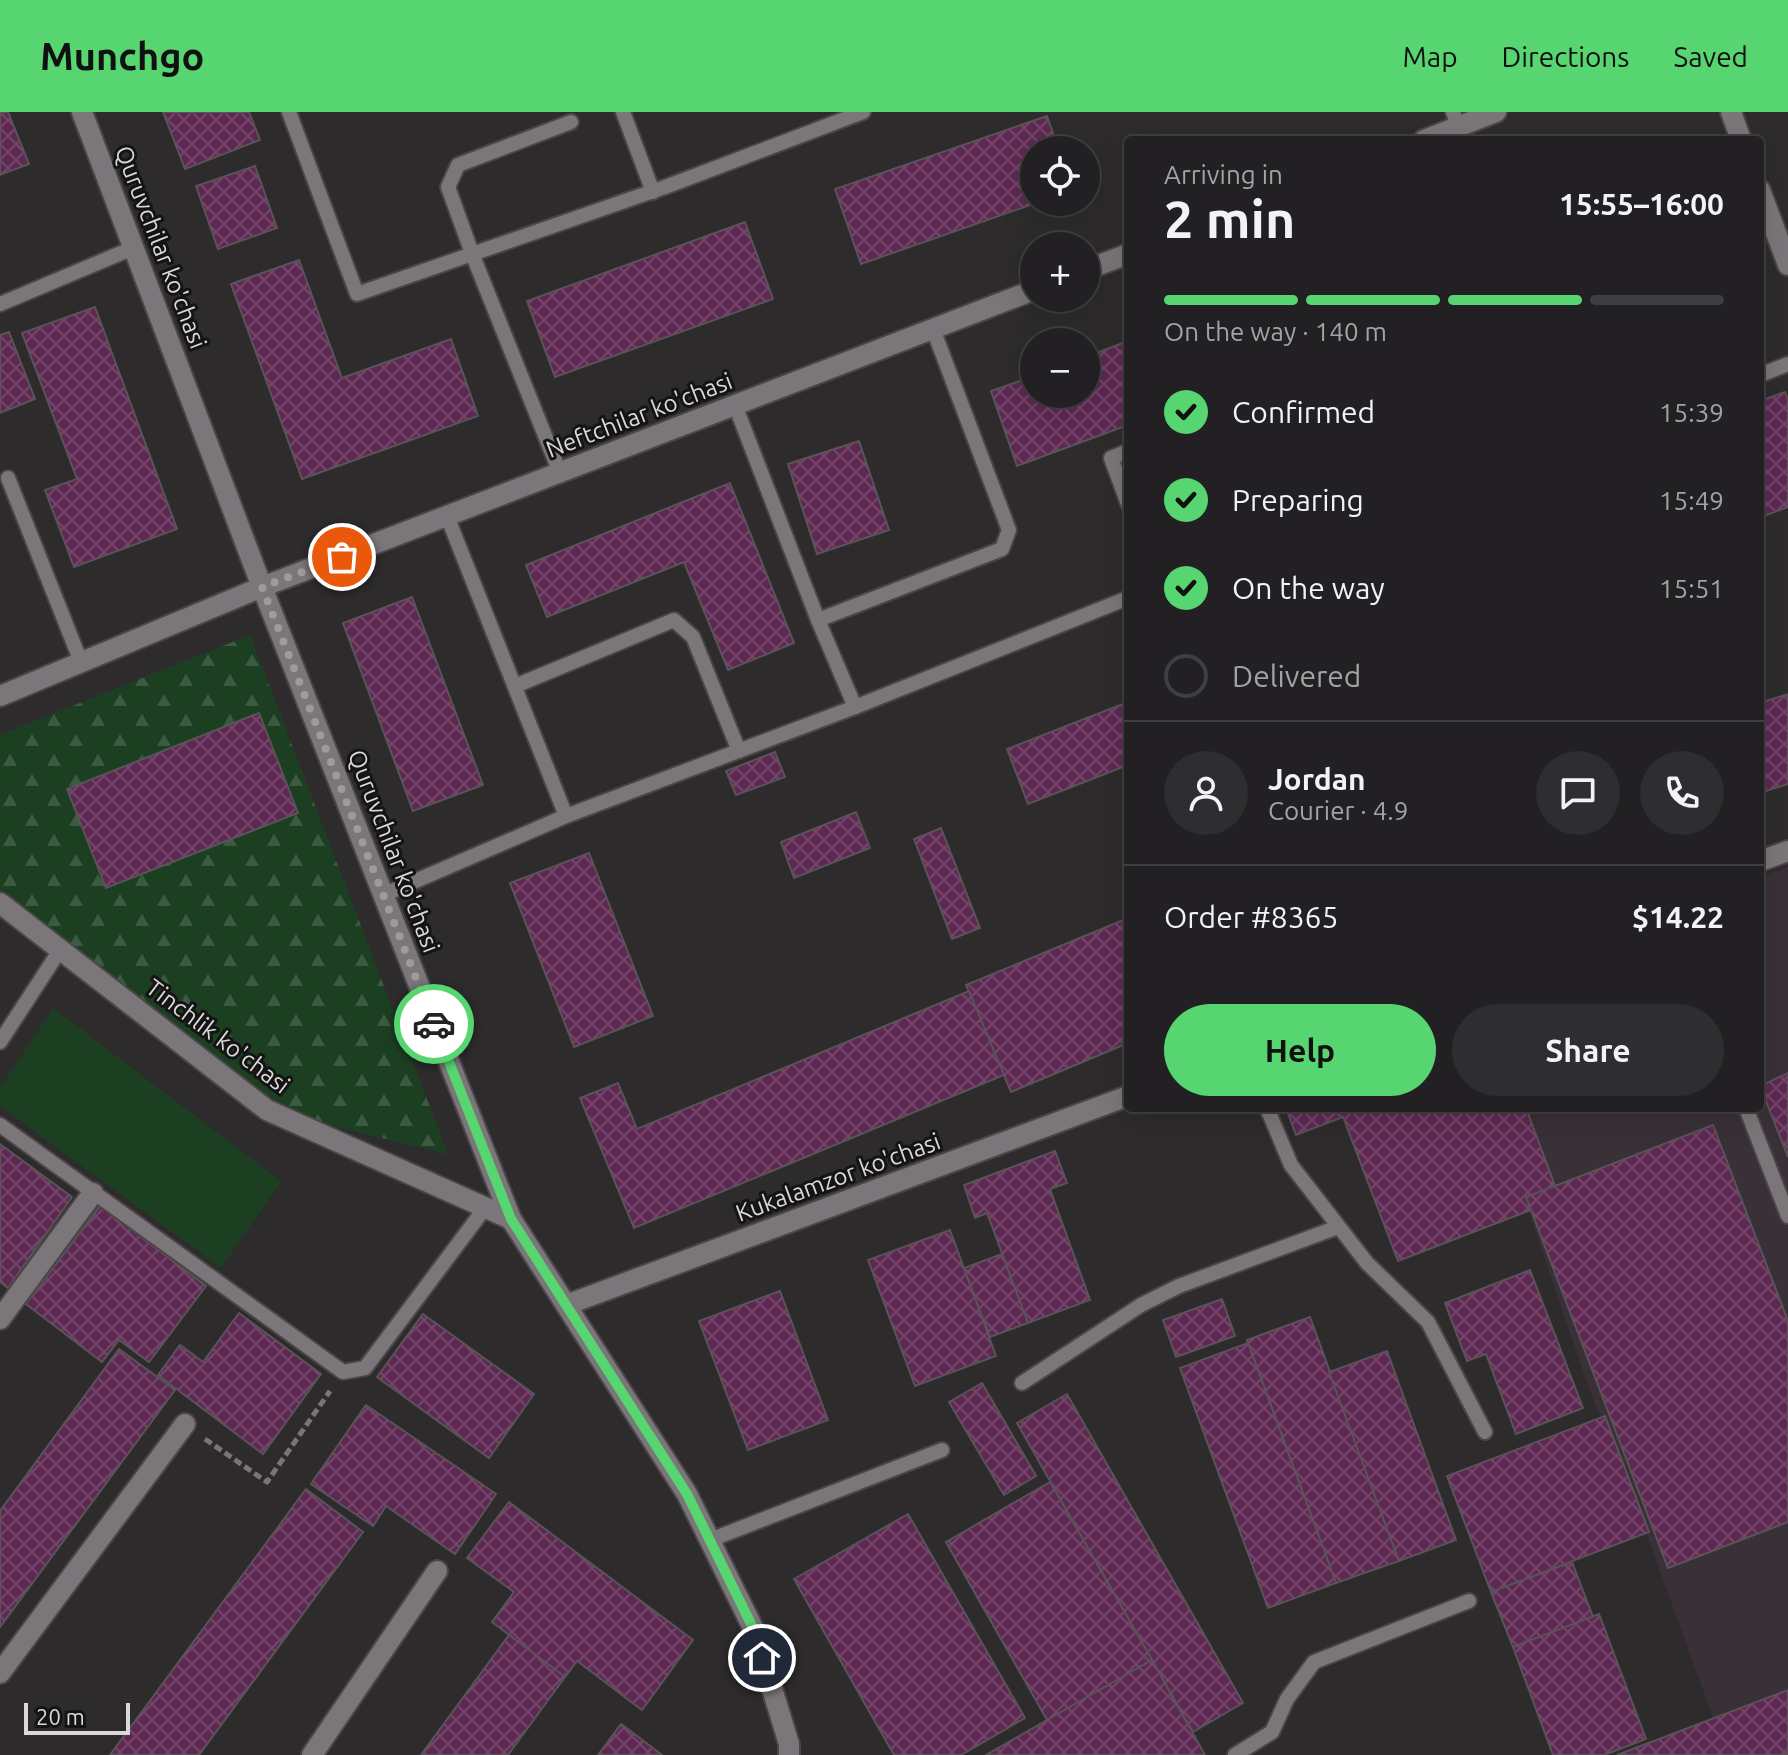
<!DOCTYPE html>
<html lang="en">
<head>
<meta charset="utf-8">
<style>
  body { margin:0; font-family:Ubuntu,sans-serif; background:#2e2d2f; color:#f1f3f6; height:100vh; display:flex; flex-direction:column; font-size:30px; white-space:nowrap }
  * { box-sizing:border-box; margin:0 }
  p { font-size:26px; color:#a2a3a5 }
  .icon { flex:none; width:44px; height:44px; fill:none; stroke:currentColor; stroke-width:2; stroke-linecap:round; stroke-linejoin:round }
  .map { position:relative; flex:1; overflow:hidden }
  .details { position:absolute; left:1124px; top:24px; width:640px; height:976px; display:flex; flex-direction:column; background:#222022; border-radius:8px; box-shadow:0 8px 32px #0002,0 0 0 2px #3f3e40 }
  .details>* { flex:none }
  .tools { position:absolute; left:1020px; top:24px; display:grid; gap:16px }
  .tools a { display:grid; place-items:center; width:80px; height:80px; border-radius:50%; background:#222022; box-shadow:0 8px 32px #0002,0 0 0 2px #3f3e40; font-size:40px }
  .scale { position:absolute; left:24px; bottom:20px; width:106px; box-sizing:border-box; padding-left:8px; border:4px solid #dbd8da; border-top:0; font-size:22px; line-height:28px; white-space:nowrap; color:#dbd8da; -webkit-text-stroke:6px #151415; paint-order:stroke }
  .pin { position:absolute; display:grid; place-items:center; width:68px; height:68px; color:#fff; margin:-34px; border:4px solid #fff; border-radius:50%; box-shadow:0 2px 8px #0007 }
  .courier { position:absolute; display:grid; place-items:center; width:80px; height:80px; margin:-40px; border:6px solid #57d570; border-radius:50%; background:#fff; color:#222; box-shadow:0 2px 10px #0007 }
  .headline em { font-style:normal; font-weight:600 }
  .headline div { display:flex; flex-direction:column-reverse }
  .headline { display:flex; align-items:center; justify-content:space-between; height:136px; padding:0 40px }
  h1 { font-size:52px; font-weight:600; line-height:60px }
  .bar { display:grid; grid-template-columns:repeat(4,1fr); gap:12px 8px; align-content:center; height:96px; padding:0 40px }
  .bar i { height:10px; border-radius:6px; background:#3f3e40 }
  .bar .on { background:#57d570 }
  .bar p { grid-column:span 4 }
  .line { display:flex; align-items:center; gap:20px; padding:0 40px; border-top:2px solid #3f3e40 }
  .line div { flex:1 }
  .round { display:grid; place-items:center; flex:none; width:84px; height:84px; border-radius:42px; background:#2e2d2f }
  ol { padding:0 40px; list-style:none }
  li { display:flex; align-items:center; gap:24px; height:88px }
  li p { margin-inline-start:auto }
  li .icon { padding:8px; border-radius:50%; background:#57d570; color:#111; stroke-width:4 }
  li:last-child { color:#a2a3a5 }
  li i { width:44px; height:44px; border:4px solid #3f3e40; border-radius:50% }
  .primary-button { display:flex; gap:16px; margin-top:auto; padding:16px 40px }
  .primary-button a { flex:1; height:92px; border-radius:48px; background:#57d570; color:#111; font-size:32px; font-weight:600; line-height:92px; text-align:center }
  .primary-button a+a { background:#2e2d2f; color:#f1f3f6 }
  header { display:flex; align-items:center; gap:48px; box-sizing:border-box; height:112px; padding:0 40px; background:#57d570; color:#111 }
  header strong { font-size:38px }
  nav { display:flex; gap:44px; margin-inline-start:auto; font-size:28px }
  .map>svg:first-child { display:block }
</style>
</head>
<body>
<header>
<strong>Munchgo</strong>
<nav><a>Map</a><a>Directions</a><a>Saved</a></nav>
</header>
<div class="map">
<svg width="1788" height="1643" viewBox="0 0 1788 1643">
  <defs>
    <pattern id="forest-firs" width="22" height="20" patternUnits="userSpaceOnUse" patternTransform="scale(2)"><rect width="22" height="20" fill="#1c3f22"/><path d="M5 1l3.5 6h-7zM16 11l3.5 6h-7z" fill="#3c5a42"/></pattern>
    <pattern id="building-cross-hatch" width="8" height="8" patternUnits="userSpaceOnUse" patternTransform="scale(2)"><rect width="8" height="8" fill="#5e2852"/><path d="M0 0l8 8M0 8l8-8" fill="none" stroke="#74466a"/></pattern>
  </defs>
  <rect width="100%" height="100%" fill="#2e2b2d"/>
  <!-- built -->
  <path fill="#3a3037" d="M1788,754V1590L1719,1622L1643,1412L1587,1271L1494,996H1760V765Z"/>
  <!-- forest -->
  <path fill="url(#forest-firs)" d="M250,523L448,1042L273,1000L0,790V623Z"/>
  <!-- garden -->
  <path fill="#1c3f22" d="M53,896L281,1069L221,1156L0,994V976Z"/>
  <!-- building -->
  <g fill="url(#building-cross-hatch)" stroke="#585457" stroke-width="2">
    <path d="M0,0H8L29,52L0,63Z"/>
    <path d="M163,0H249L260,28L185,57Z"/>
    <path d="M1047,4L1059,38H1034V90H1039L861,152L835,77Z"/>
    <path d="M255,54L277,116L218,137L196,74Z"/>
    <path d="M745,110L773,187L555,265L527,189Z"/>
    <path d="M299,148L342,266L451,227L478,304L302,367L231,172Z"/>
    <path d="M95,195L177,417L74,455L45,378L77,367L22,221Z"/>
    <path d="M9,220L35,287L0,301V223Z"/>
    <path d="M1128,229V313L1017,354L991,279L1034,264V282H1086V245Z"/>
    <path d="M1785,280L1788,288V395L1764,404L1760,392V289Z"/>
    <path d="M859,329L889,418L817,442L788,352Z"/>
    <path d="M730,371L794,531L728,558L684,450L547,505L526,453Z"/>
    <path d="M412,485L483,673L413,699L343,511Z"/>
    <path d="M1788,582V672L1760,681V591Z"/>
    <path d="M1128,590V653L1028,692L1007,637Z"/>
    <path d="M259,601L298,701L106,776L67,677Z"/>
    <path d="M775,640L785,665L736,683L726,659Z"/>
    <path d="M856,700L870,736L794,766L781,730Z"/>
    <path d="M941,716L980,816L952,827L914,727Z"/>
    <path d="M589,741L653,904L574,935L510,771Z"/>
    <path d="M1128,806V931L1011,980L966,873Z"/>
    <path d="M969,879L1004,963L634,1116L580,986L618,971L637,1017Z"/>
    <path d="M1788,961V1045L1760,974Z"/>
    <path d="M1286,996H1526L1555,1074L1526,1085L1531,1098L1398,1149L1343,1005L1296,1023Z"/>
    <path d="M1713,1013L1788,1209V1410L1668,1456L1526,1085Z"/>
    <path d="M0,1032L72,1085L8,1176L0,1170Z"/>
    <path d="M1055,1039L1067,1071L1050,1077L1090,1188L1028,1211L987,1101L975,1106L964,1073Z"/>
    <path d="M100,1094L206,1174L149,1250L119,1228L102,1250L26,1192Z"/>
    <path d="M950,1118L996,1244L915,1274L868,1148Z"/>
    <path d="M1002,1142L1028,1211L990,1225L964,1156Z"/>
    <path d="M1530,1158L1583,1296L1516,1322L1486,1242L1467,1249L1445,1191Z"/>
    <path d="M780,1179L828,1308L748,1338L699,1209Z"/>
    <path d="M1222,1187L1235,1224L1176,1245L1163,1208Z"/>
    <path d="M239,1201L321,1262L263,1342L158,1263L180,1233L203,1250Z"/>
    <path d="M423,1202L534,1282L489,1346L377,1265Z"/>
    <path d="M1310,1205L1399,1449L1336,1471L1247,1228Z"/>
    <path d="M1248,1231L1336,1471L1268,1496L1180,1256Z"/>
    <path d="M119,1237L175,1278L0,1515V1399Z"/>
    <path d="M1387,1239L1456,1428L1399,1449L1329,1260Z"/>
    <path d="M982,1271L1036,1364L1004,1383L949,1290Z"/>
    <path d="M1067,1282L1243,1591L1193,1620L1017,1311Z"/>
    <path d="M366,1293L496,1382L455,1442L386,1394L373,1414L311,1372Z"/>
    <path d="M1605,1304L1649,1420L1491,1480L1447,1364Z"/>
    <path d="M1050,1370L1152,1548L1047,1608L946,1430Z"/>
    <path d="M306,1377L363,1420L199,1643H110Z"/>
    <path d="M509,1390L693,1528L642,1598L577,1549L565,1565L492,1510L514,1480L467,1446Z"/>
    <path d="M908,1402L1025,1606L961,1643H894L794,1467Z"/>
    <path d="M1572,1450L1593,1505L1513,1535L1491,1480Z"/>
    <path d="M1599,1502L1646,1627L1604,1643H1553L1513,1535Z"/>
    <path d="M509,1523L565,1565L508,1643H421Z"/>
    <path d="M1152,1548L1205,1643H986L1047,1608Z"/>
    <path d="M1788,1578V1643H1617Z"/>
    <path d="M621,1612L624,1614L662,1643H598Z"/>
  </g>
  <g fill="none" stroke-linecap="round" stroke-linejoin="round">
    <defs>
      <g id="service">
        <path d="M289,0L357,182L665,75L863,0"/>
        <path d="M623,0L653,80"/>
        <path d="M1453,0L1463,28"/>
        <path d="M0,192L133,136"/>
        <path d="M1760,263L1788,252"/>
        <path d="M735,293L818,508L855,595"/>
        <path d="M1128,339L1111,346L1128,392"/>
        <path d="M560,361L473,144L448,75L458,53L571,10"/>
        <path d="M8,366L81,550"/>
        <path d="M447,404L566,704"/>
        <path d="M818,508L1002,437L1009,418L933,217"/>
        <path d="M515,574L674,508L693,525L739,639"/>
        <path d="M383,783L566,704L855,595L1128,486"/>
        <path d="M0,930L60,838"/>
        <path d="M1267,996L1291,1053L1367,1151L1428,1210L1485,1320"/>
        <path d="M1746,996L1788,1104"/>
        <path d="M0,1013L343,1260L365,1256L485,1096"/>
        <path d="M1022,1271L1141,1193L1179,1174L1338,1115"/>
        <path d="M710,1428L942,1338"/>
        <path d="M1235,1643L1272,1620L1287,1587L1314,1550L1469,1489"/>
      </g>
      <g id="minor">
        <path d="M82,0L262,475L511,1107L687,1382L754,1518L789,1632V1643"/>
        <path d="M1731,0L1741,28"/>
        <path d="M1760,78L1788,153"/>
        <path d="M0,584L262,475"/>
        <path d="M1760,749L1788,739"/>
        <path d="M0,791L267,998L511,1107"/>
        <path d="M566,1193L1128,984"/>
        <path d="M0,1207L93,1081"/>
        <path d="M0,1561L185,1312"/>
        <path d="M312,1643L437,1459"/>
      </g>
      <g id="tertiary">
        <path d="M1424,28L1496,0"/>
        <path d="M1086,158L1128,142"/>
        <path d="M262,475L1034,178"/>
      </g>
    </defs>
    <!-- service casing -->
    <use href="#service" stroke="#4a4648" stroke-width="18"/>
    <!-- minor casing -->
    <use href="#minor" stroke="#4a4648" stroke-width="24"/>
    <!-- tertiary casing -->
    <use href="#tertiary" stroke="#4a4648" stroke-width="24"/>
    <!-- path -->
    <path stroke="#797678" stroke-width="5" stroke-dasharray="8 4" stroke-linecap="butt" d="M205,1327L267,1370L330,1279"/>
    <!-- service -->
    <use href="#service" stroke="#7a7679" stroke-width="14"/>
    <!-- minor -->
    <use href="#minor" stroke="#7a7679" stroke-width="20"/>
    <!-- tertiary -->
    <use href="#tertiary" stroke="#7a7679" stroke-width="20"/>
  </g>
  <g fill="none" stroke-linecap="round" stroke-linejoin="round">
    <!-- done -->
    <path stroke="#9e9b9d" stroke-width="8" stroke-dasharray="0 14.4" d="M342,445L262,475L434,912"/>
    <!-- route -->
    <path stroke="#57d570" stroke-width="10" d="M434,912L511,1107L687,1382L754,1518L762,1546"/>
  </g>
  <g text-anchor="middle" dominant-baseline="central" stroke-width="6" stroke-linejoin="round" paint-order="stroke">
    <!-- street labels -->
    <g font-size="24" fill="#dbd8da" stroke="#151415">
      <text transform="translate(161 135) rotate(69)">Quruvchilar ko'chasi</text>
      <text transform="translate(639 303) rotate(-21)">Neftchilar ko'chasi</text>
      <text transform="translate(394 739) rotate(69)">Quruvchilar ko'chasi</text>
      <text transform="translate(218 924) rotate(37)">Tinchlik ko'chasi</text>
      <text transform="translate(838 1065) rotate(-20)">Kukalamzor ko'chasi</text>
    </g>
  </g>
</svg>
<div class="tools">
<a><svg class="icon" aria-label="locate" viewBox="0 0 24 24"><circle cx="12" cy="12" r="6"/><path d="M12 2v4M12 18v4M2 12h4M18 12h4"/></svg></a>
<a>+</a>
<a>−</a>
</div>
<div class="scale">20 m</div>
<div class="pin" style="left:342px;top:445px;background:#ea580c"><svg class="icon" aria-label="bag" viewBox="0 0 24 24"><path d="M5 8h14l-1 12H6zM9 8a3 3 0 0 1 6 0"/></svg></div>
<div class="pin" style="left:762px;top:1546px;background:#1f2937"><svg class="icon" aria-label="home" viewBox="0 0 24 24"><path d="M3 11l9-7 9 7M6 9v11h12V9"/></svg></div>
<div class="courier" style="left:434px;top:912px"><svg class="icon" aria-label="car" viewBox="0 0 24 24"><path d="M5 17H2v-5l4-1 3-4h7l3 4 3 1v5h-3M9 17h6M6 11h13"/><circle cx="7" cy="17" r="2"/><circle cx="17" cy="17" r="2"/></svg></div>
<section class="details">
<div class="headline"><div><h1>2 min</h1><p>Arriving in</p></div><em>15:55–16:00</em></div>
<div class="bar"><i class="on"></i><i class="on"></i><i class="on"></i><i></i><p>On the way · 140 m</p></div>
<ol>
<li><svg class="icon" aria-label="check" viewBox="0 0 24 24"><path d="M5 12l5 5 9-10"/></svg>Confirmed<p>15:39</p></li>
<li><svg class="icon" aria-label="check" viewBox="0 0 24 24"><path d="M5 12l5 5 9-10"/></svg>Preparing<p>15:49</p></li>
<li><svg class="icon" aria-label="check" viewBox="0 0 24 24"><path d="M5 12l5 5 9-10"/></svg>On the way<p>15:51</p></li>
<li><i></i>Delivered</li>
</ol>
<div class="line" style="height:144px"><a class="round"><svg class="icon" aria-label="person" viewBox="0 0 24 24"><circle cx="12" cy="8" r="4"/><path d="M4 21q1-7 8-7t8 7"/></svg></a><div><b>Jordan</b><p>Courier · 4.9</p></div><a class="round"><svg class="icon" aria-label="chat" viewBox="0 0 24 24"><path d="M4 5h16v11H9l-5 4z"/></svg></a><a class="round"><svg class="icon" aria-label="phone" viewBox="0 0 24 24"><path d="M5 4h4l2 5-3 2q2 4 5 5l2-3 5 2v4C11 20 4 13 5 4z"/></svg></a></div>
<div class="line" style="height:104px"><div>Order #8365</div><b>$14.22</b></div>
<div class="primary-button"><a>Help</a><a>Share</a></div>
</section>
</div>
</body>
</html>
